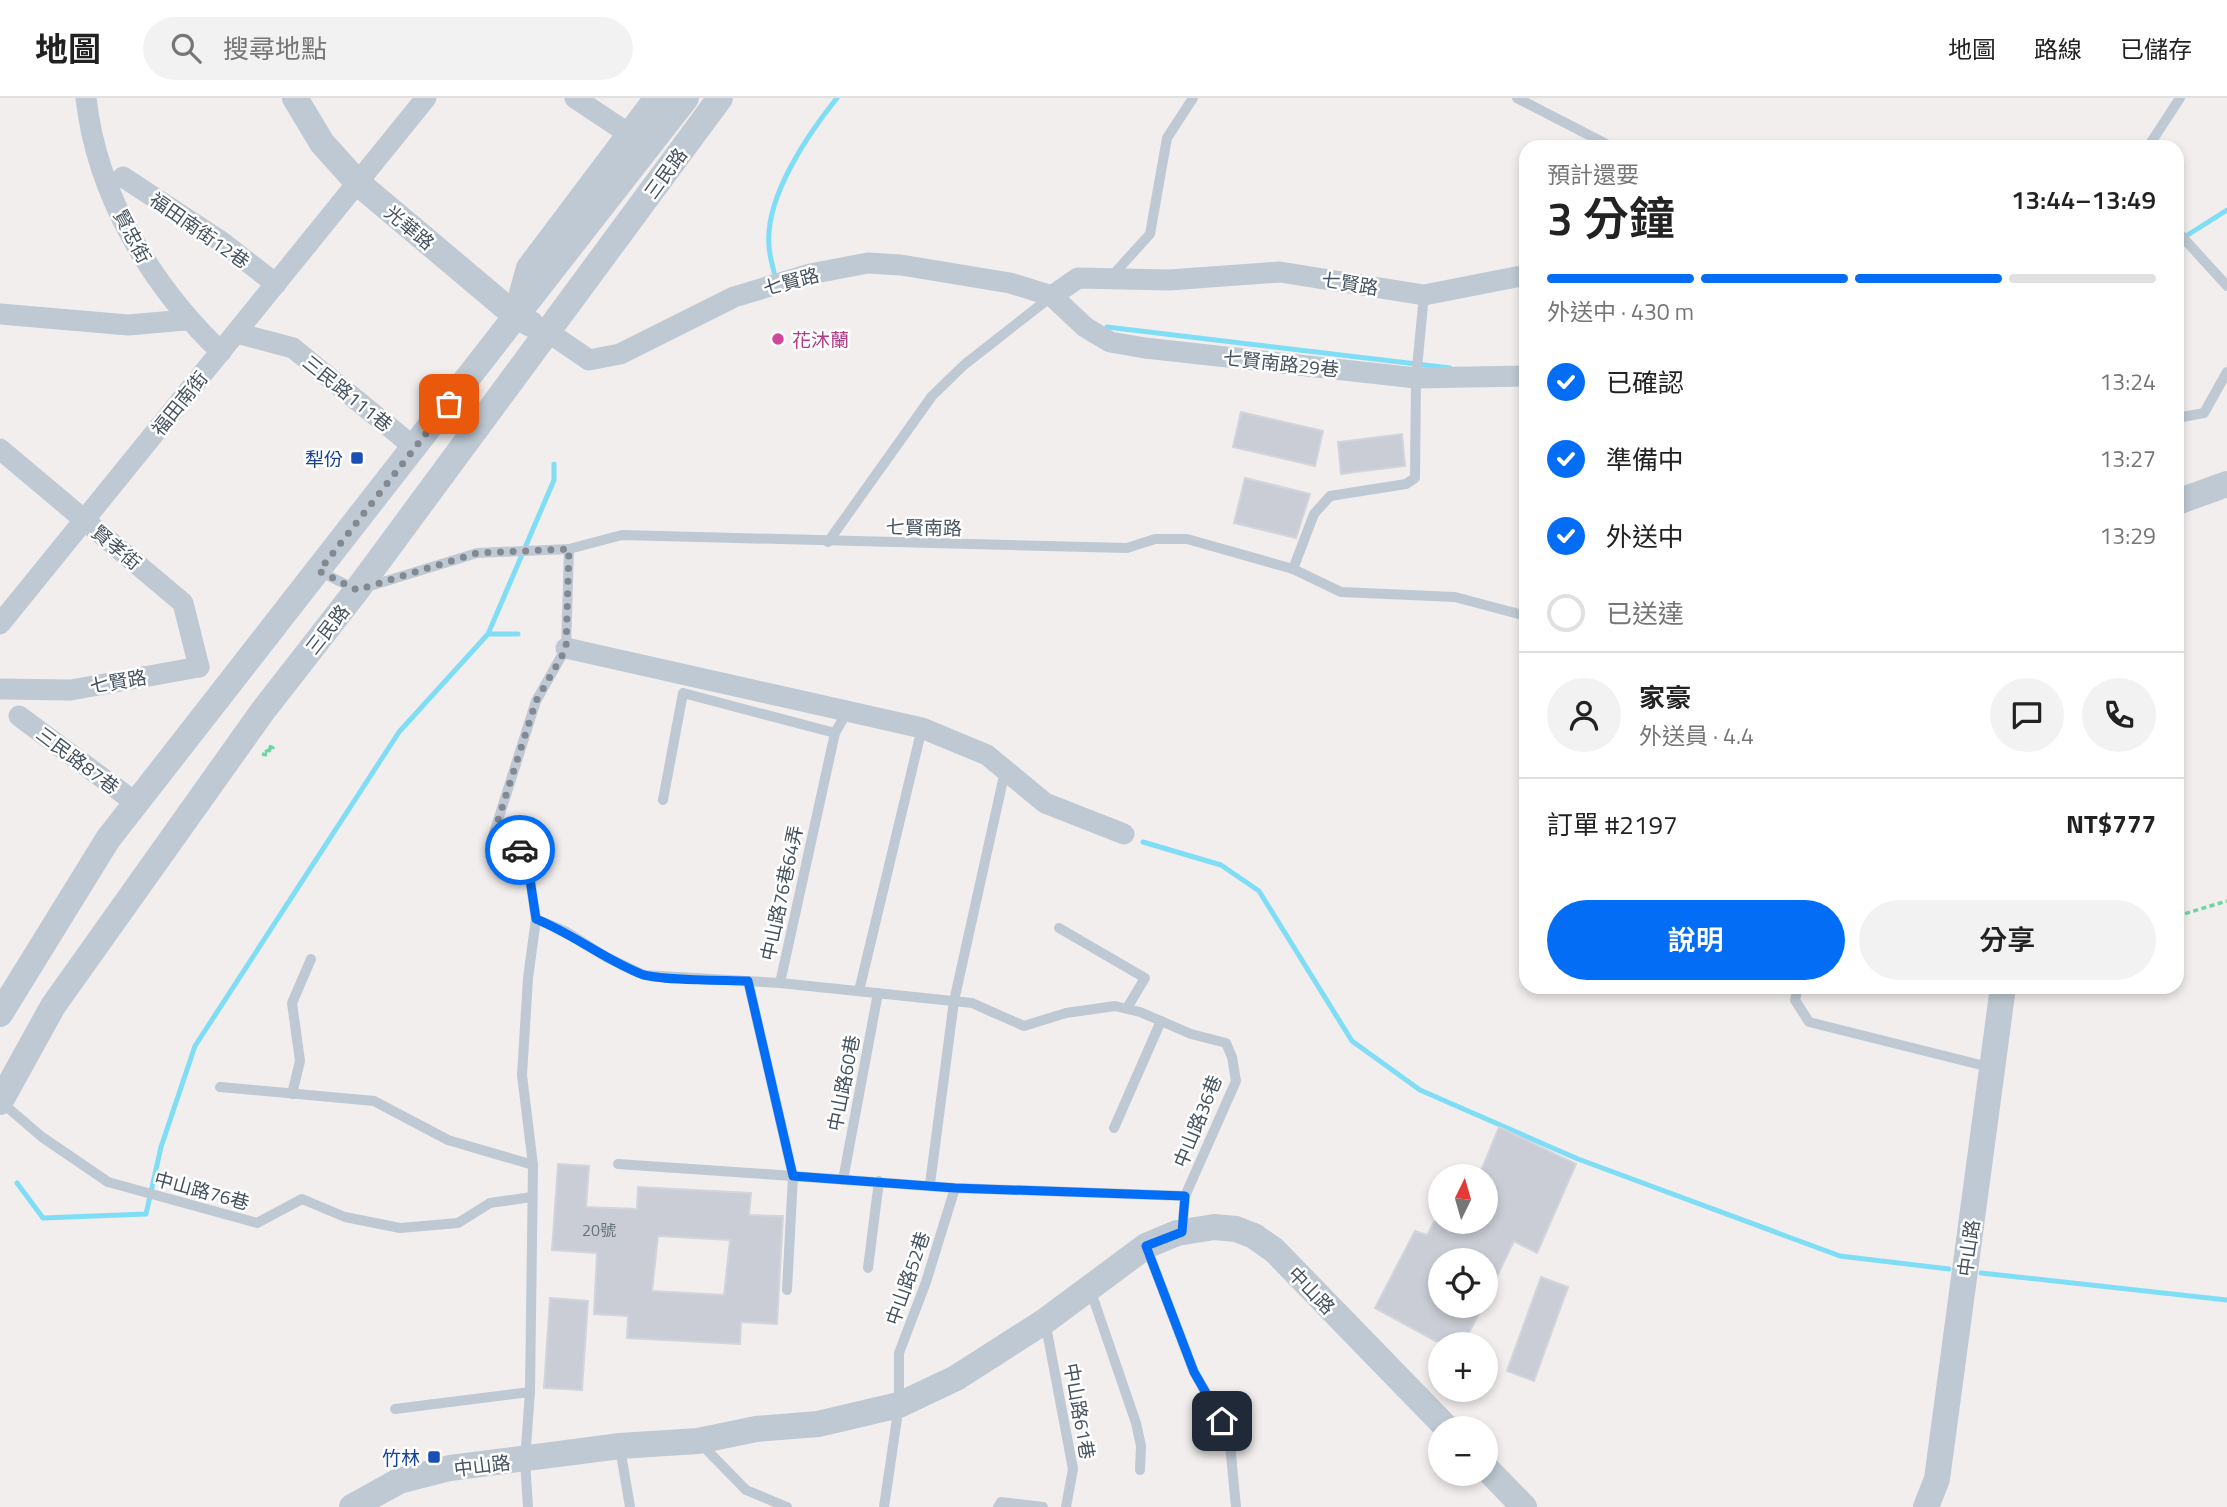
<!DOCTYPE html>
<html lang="zh-TW">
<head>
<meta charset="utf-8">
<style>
  body { margin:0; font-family:"Titillium Web","Noto Sans TC",sans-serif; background:#f2f2f2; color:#222; height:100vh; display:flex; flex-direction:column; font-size:26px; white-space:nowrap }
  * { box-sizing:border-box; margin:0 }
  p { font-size:23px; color:#767676 }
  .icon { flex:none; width:38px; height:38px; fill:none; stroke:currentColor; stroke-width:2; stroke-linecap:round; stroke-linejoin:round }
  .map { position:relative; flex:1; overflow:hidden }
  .details { position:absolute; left:1519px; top:42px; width:665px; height:854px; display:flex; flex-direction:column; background:#fff; border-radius:21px; box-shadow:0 4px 10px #0003 }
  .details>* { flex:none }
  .needle { width:46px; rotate:5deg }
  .controls { position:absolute; left:1428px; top:1066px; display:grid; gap:14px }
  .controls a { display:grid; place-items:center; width:70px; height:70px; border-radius:50%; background:#fff; box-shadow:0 4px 10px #0003; font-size:35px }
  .pin { position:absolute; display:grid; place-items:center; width:60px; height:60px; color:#fff; margin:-30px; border-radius:14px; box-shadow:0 4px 10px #0006 }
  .courier { position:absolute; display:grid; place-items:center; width:70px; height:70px; margin:-35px; border:5px solid #046df6; border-radius:50%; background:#fff; color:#222; box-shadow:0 2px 9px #0007 }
  .head em { font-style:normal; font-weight:600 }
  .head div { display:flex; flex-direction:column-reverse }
  .head { display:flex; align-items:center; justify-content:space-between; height:119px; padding:0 28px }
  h1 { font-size:46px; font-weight:600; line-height:52px }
  .bar { display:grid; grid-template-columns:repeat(4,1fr); gap:10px 7px; align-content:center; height:84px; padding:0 28px }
  .bar i { height:9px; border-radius:5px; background:#e0e0e0 }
  .bar .on { background:#046df6 }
  .bar p { grid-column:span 4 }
  .line { display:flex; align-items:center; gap:18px; padding:0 28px; border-top:2px solid #e0e0e0 }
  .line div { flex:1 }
  .round { display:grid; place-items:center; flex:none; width:74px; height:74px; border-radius:37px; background:#f2f2f2 }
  ol { padding:0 28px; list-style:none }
  li { display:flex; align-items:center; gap:21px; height:77px }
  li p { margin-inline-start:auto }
  li .icon { padding:7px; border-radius:50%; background:#046df6; color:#fff; stroke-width:4 }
  li:last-child { color:#767676 }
  li i { width:38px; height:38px; border:4px solid #e0e0e0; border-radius:50% }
  .cta { display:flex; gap:14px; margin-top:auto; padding:14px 28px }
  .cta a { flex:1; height:80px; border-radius:42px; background:#046df6; color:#fff; font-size:28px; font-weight:600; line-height:80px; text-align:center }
  .cta a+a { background:#f2f2f2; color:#222 }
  header { display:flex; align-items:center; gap:42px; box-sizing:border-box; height:98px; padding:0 35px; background:#fff; border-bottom:2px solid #e0e0e0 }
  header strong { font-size:33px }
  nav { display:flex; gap:38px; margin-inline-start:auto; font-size:24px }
  .search { width:490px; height:63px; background:#f2f2f2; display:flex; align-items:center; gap:18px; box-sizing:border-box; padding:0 24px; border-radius:38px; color:#767676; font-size:26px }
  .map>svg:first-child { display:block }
</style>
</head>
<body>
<header>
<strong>地圖</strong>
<div class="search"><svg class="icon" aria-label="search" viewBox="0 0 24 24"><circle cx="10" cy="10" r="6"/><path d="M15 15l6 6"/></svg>搜尋地點</div>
<nav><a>地圖</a><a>路線</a><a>已儲存</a></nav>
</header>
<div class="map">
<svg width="2227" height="1409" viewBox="0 0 2227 1409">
  <rect width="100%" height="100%" fill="#f2eeee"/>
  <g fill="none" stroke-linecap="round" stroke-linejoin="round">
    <!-- stream -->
    <g stroke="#80ddf6" stroke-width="5">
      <path d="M2186,138L2227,112"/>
      <path d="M774,174C772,165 769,156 769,147C765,99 808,36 837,0"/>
      <path d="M1107,229L1450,270"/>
      <path d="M488,536L554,382V366"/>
      <path d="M1143,744L1221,767L1259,793L1352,943L1420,992L1578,1061L1840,1158L1949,1171"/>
      <path d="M17,1085L43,1120L146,1116L161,1049L195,948L399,634L488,536H518"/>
      <path d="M1981,1175L2227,1202"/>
    </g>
  </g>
  <!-- building -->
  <g fill="#cacdd5" stroke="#d2d5db" stroke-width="2" fill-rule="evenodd">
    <path d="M1241,314L1323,333L1315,368L1233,349Z"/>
    <path d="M1402,336L1405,368L1341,376L1338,344Z"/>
    <path d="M1245,380L1310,396L1296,440L1234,425Z"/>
    <path d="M1499,1029L1576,1066L1537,1155L1514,1143L1486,1201V1162H1440V1208H1483L1463,1246H1441L1375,1210L1415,1133L1427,1137L1434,1124H1486V1078H1479Z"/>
    <path d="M558,1066L589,1068L586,1109L637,1111L638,1089L751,1095L749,1117L783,1118L777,1226L741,1224L740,1246L627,1240L628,1218L594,1216L597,1155L552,1152ZM658,1138L730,1142L724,1197L652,1193Z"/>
    <path d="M1541,1179L1568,1189L1534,1283L1507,1273Z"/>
    <path d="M550,1200L588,1203L582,1292L544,1290Z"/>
  </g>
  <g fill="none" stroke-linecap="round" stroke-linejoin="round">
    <!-- path -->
    <g stroke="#6cd6a2" stroke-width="3.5" stroke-dasharray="5 3.5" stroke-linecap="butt">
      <path d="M265,654L273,650L267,647"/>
      <path d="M262,656L267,657L270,651L266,648"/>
      <path d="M2177,818L2227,803"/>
    </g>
    <!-- service -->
    <g stroke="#bec9d3" stroke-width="10">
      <path d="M1517,0L1612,49"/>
      <path d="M2148,49L2180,0"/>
      <path d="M2177,133L2227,188"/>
      <path d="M1111,179L1150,136L1167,40L1193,0"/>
      <path d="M2177,320L2204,315L2227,274"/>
      <path d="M828,444L932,298L964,267L1052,198"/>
      <path d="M1293,471L1314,416L1330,398L1406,386L1415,380L1416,280L1424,197"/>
      <path d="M319,473L357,492L477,455L569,451L622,437L1127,450L1155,441H1187L1293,471L1341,494L1455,499L1526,518"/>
      <path d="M663,702L683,595L835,635"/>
      <path d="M536,821L526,755L493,738L536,603L566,550L569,451"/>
      <path d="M1059,830L1145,880L1127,910"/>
      <path d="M780,885L835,635L848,612"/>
      <path d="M1798,889L1795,902L1809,924L1993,970"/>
      <path d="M859,893L922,630"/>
      <path d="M220,989L374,1003L448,1042L533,1067"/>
      <path d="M292,996L300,963L292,905L311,861"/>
      <path d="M0,1003L42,1039L108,1084L257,1125L302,1101L345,1119L400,1130L458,1125L490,1105L532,1099"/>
      <path d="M1114,1030L1161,923"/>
      <path d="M618,1066L793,1078L748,883"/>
      <path d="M843,1082L878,895"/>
      <path d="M930,1086L954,903L1005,673"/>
      <path d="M1182,1134L1185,1098"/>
      <path d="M1146,1148L1194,1274L1229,1336L1236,1409"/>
      <path d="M868,1170L879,1083"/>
      <path d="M1090,1191L1136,1325L1141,1348L1140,1372"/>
      <path d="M1045,1223L1073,1371L1066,1409"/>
      <path d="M395,1311L530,1294"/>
      <path d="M700,1345L746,1392L787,1409"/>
      <path d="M620,1350L630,1409"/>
      <path d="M528,1409L525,1362L530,1294L533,1067L522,977L528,880L536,821L565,833L606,859L644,877L780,885L972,905L1024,928L1066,915L1115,908L1140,914L1191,936L1226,945L1232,959L1236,983L1185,1098L955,1090L793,1078L787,1192"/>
      <path d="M884,1409L899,1307V1255L926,1184L955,1090"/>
      <path d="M998,1409L1001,1404L1043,1409"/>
    </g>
    <!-- minor -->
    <g stroke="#bec9d3" stroke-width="21">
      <path d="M86,0C97,98 151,187 221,254"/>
      <path d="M575,0L629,36"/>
      <path d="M123,79L222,144L276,186"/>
      <path d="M1052,198L1078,180L1169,182L1280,174L1424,197L1526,177"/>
      <path d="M0,216L128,227L186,222"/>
      <path d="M548,234L589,262L620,256L734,199L810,176L868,165L901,167L1010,185L1052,198L1085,229L1110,244L1145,250L1416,280L1526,278"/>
      <path d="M237,235L293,250L415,350"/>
      <path d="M0,351L183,505L199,569"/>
      <path d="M0,526L426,0"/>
      <path d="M566,550L922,630L987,657L1045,705L1124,736"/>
      <path d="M0,591L71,592L199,569"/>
      <path d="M19,618L136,705"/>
    </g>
    <!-- tertiary -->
    <g stroke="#bec9d3" stroke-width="26">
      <path d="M295,0L322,45L358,85L516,218L531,226"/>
      <path d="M519,206L529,170L657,0"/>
      <path d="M2177,404L2227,386"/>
      <path d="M0,916L108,741L686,0"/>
      <path d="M0,1004L53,908L262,614L357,492L720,0"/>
      <path d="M1486,1370L1524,1409"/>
      <path d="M352,1409L399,1383L450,1370L620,1348L698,1343L756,1331L818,1326L899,1307L956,1280L1045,1223L1146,1148L1177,1135L1214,1129L1236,1131L1254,1138L1274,1152L1447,1330"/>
      <path d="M1926,1409L1937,1381L2003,889"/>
    </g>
  </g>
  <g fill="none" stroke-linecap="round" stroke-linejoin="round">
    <!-- done -->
    <path stroke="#828991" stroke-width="7" stroke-dasharray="0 12.6" d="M449,306L319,473L357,492L477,455L569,451L566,551L536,603L493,738L520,752"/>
    <!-- route -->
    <path stroke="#046df6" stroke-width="9" d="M520,752L526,755L536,821C573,836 604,861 641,876C660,883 724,882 748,883L793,1078L955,1090L1185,1098L1182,1134L1146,1148L1194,1274L1222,1323"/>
  </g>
  <!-- markers -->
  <circle fill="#d1479c" stroke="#fff" stroke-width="2.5" cx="778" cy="241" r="7"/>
  <g fill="#1a4fb4" stroke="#fff" stroke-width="2.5">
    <rect x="350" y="353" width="14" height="14" rx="3.5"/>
    <rect x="427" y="1352" width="14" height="14" rx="3.5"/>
  </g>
  <g text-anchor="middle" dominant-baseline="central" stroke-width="5" stroke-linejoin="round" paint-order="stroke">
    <!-- number labels -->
    <g font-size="16" fill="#66717c">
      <text x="599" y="1132">20號</text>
    </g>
    <!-- street labels -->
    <g font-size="19" fill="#45525f" stroke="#fff">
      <text transform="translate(665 75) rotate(-54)">三民路</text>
      <text transform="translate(410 129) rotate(40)">光華路</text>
      <text transform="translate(200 132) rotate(35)">福田南街12巷</text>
      <text transform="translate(133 138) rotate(62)">賢忠街</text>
      <text transform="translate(791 183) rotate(-15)">七賢路</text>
      <text transform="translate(1350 185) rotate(9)">七賢路</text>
      <text transform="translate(1281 265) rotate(6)">七賢南路29巷</text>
      <text transform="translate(348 295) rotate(39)">三民路111巷</text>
      <text transform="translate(179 305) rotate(-51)">福田南街</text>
      <text transform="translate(924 429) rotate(1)">七賢南路</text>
      <text transform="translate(117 449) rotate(40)">賢孝街</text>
      <text transform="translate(327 531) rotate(-52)">三民路</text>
      <text transform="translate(118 583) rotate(-10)">七賢路</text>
      <text transform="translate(78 662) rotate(37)">三民路87巷</text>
      <text transform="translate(781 795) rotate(-78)">中山路76巷64弄</text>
      <text transform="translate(843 985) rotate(-79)">中山路60巷</text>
      <text transform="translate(1197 1023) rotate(-68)">中山路36巷</text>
      <text transform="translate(202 1092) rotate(15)">中山路76巷</text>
      <text transform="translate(1968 1150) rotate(-82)">中山路</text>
      <text transform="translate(907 1180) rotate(-71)">中山路52巷</text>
      <text transform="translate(1312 1192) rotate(46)">中山路</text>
      <text transform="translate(1080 1313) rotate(80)">中山路61巷</text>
      <text transform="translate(482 1367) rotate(-7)">中山路</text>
    </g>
    <!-- hotel labels -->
    <g font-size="19" fill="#b23c85" stroke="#fff" text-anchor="start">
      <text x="792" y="241">花沐蘭</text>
    </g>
    <!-- transit labels -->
    <g font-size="19" fill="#164399" stroke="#fff" text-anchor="end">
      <text x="343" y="360">犁份</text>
      <text x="420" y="1359">竹林</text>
    </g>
  </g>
</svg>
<div class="controls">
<a><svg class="needle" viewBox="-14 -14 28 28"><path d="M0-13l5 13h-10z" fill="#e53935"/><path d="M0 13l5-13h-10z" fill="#767676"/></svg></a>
<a><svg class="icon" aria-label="locate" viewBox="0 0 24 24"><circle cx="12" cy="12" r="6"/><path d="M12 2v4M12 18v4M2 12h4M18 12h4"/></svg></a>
<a>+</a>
<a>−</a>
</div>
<div class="pin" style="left:449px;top:306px;background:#ea580c"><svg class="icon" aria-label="bag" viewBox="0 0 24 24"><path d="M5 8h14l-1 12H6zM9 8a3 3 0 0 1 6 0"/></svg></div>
<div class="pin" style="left:1222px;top:1323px;background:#1f2937"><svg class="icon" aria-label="home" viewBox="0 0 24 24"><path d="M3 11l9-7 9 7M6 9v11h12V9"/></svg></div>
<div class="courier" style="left:520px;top:752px"><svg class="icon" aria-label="car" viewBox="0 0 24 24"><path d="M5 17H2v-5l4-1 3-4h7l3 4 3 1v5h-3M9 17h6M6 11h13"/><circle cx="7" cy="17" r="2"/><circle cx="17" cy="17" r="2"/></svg></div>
<section class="details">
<div class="head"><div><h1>3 分鐘</h1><p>預計還要</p></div><em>13:44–13:49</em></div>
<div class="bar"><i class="on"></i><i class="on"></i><i class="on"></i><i></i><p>外送中 · 430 m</p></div>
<ol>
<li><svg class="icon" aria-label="check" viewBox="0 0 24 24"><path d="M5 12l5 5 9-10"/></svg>已確認<p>13:24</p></li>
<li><svg class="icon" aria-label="check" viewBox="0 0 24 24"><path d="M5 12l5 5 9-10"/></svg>準備中<p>13:27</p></li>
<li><svg class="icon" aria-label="check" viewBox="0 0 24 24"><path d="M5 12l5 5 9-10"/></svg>外送中<p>13:29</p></li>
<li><i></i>已送達</li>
</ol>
<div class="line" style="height:126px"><a class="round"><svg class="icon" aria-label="person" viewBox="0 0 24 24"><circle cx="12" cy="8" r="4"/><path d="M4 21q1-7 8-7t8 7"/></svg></a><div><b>家豪</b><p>外送員 · 4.4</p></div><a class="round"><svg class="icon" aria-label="chat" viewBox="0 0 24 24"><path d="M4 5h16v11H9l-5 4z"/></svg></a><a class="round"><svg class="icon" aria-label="phone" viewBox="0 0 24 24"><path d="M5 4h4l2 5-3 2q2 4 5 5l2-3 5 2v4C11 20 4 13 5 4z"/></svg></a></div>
<div class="line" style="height:91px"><div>訂單 #2197</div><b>NT$777</b></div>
<div class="cta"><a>說明</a><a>分享</a></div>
</section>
</div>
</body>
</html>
